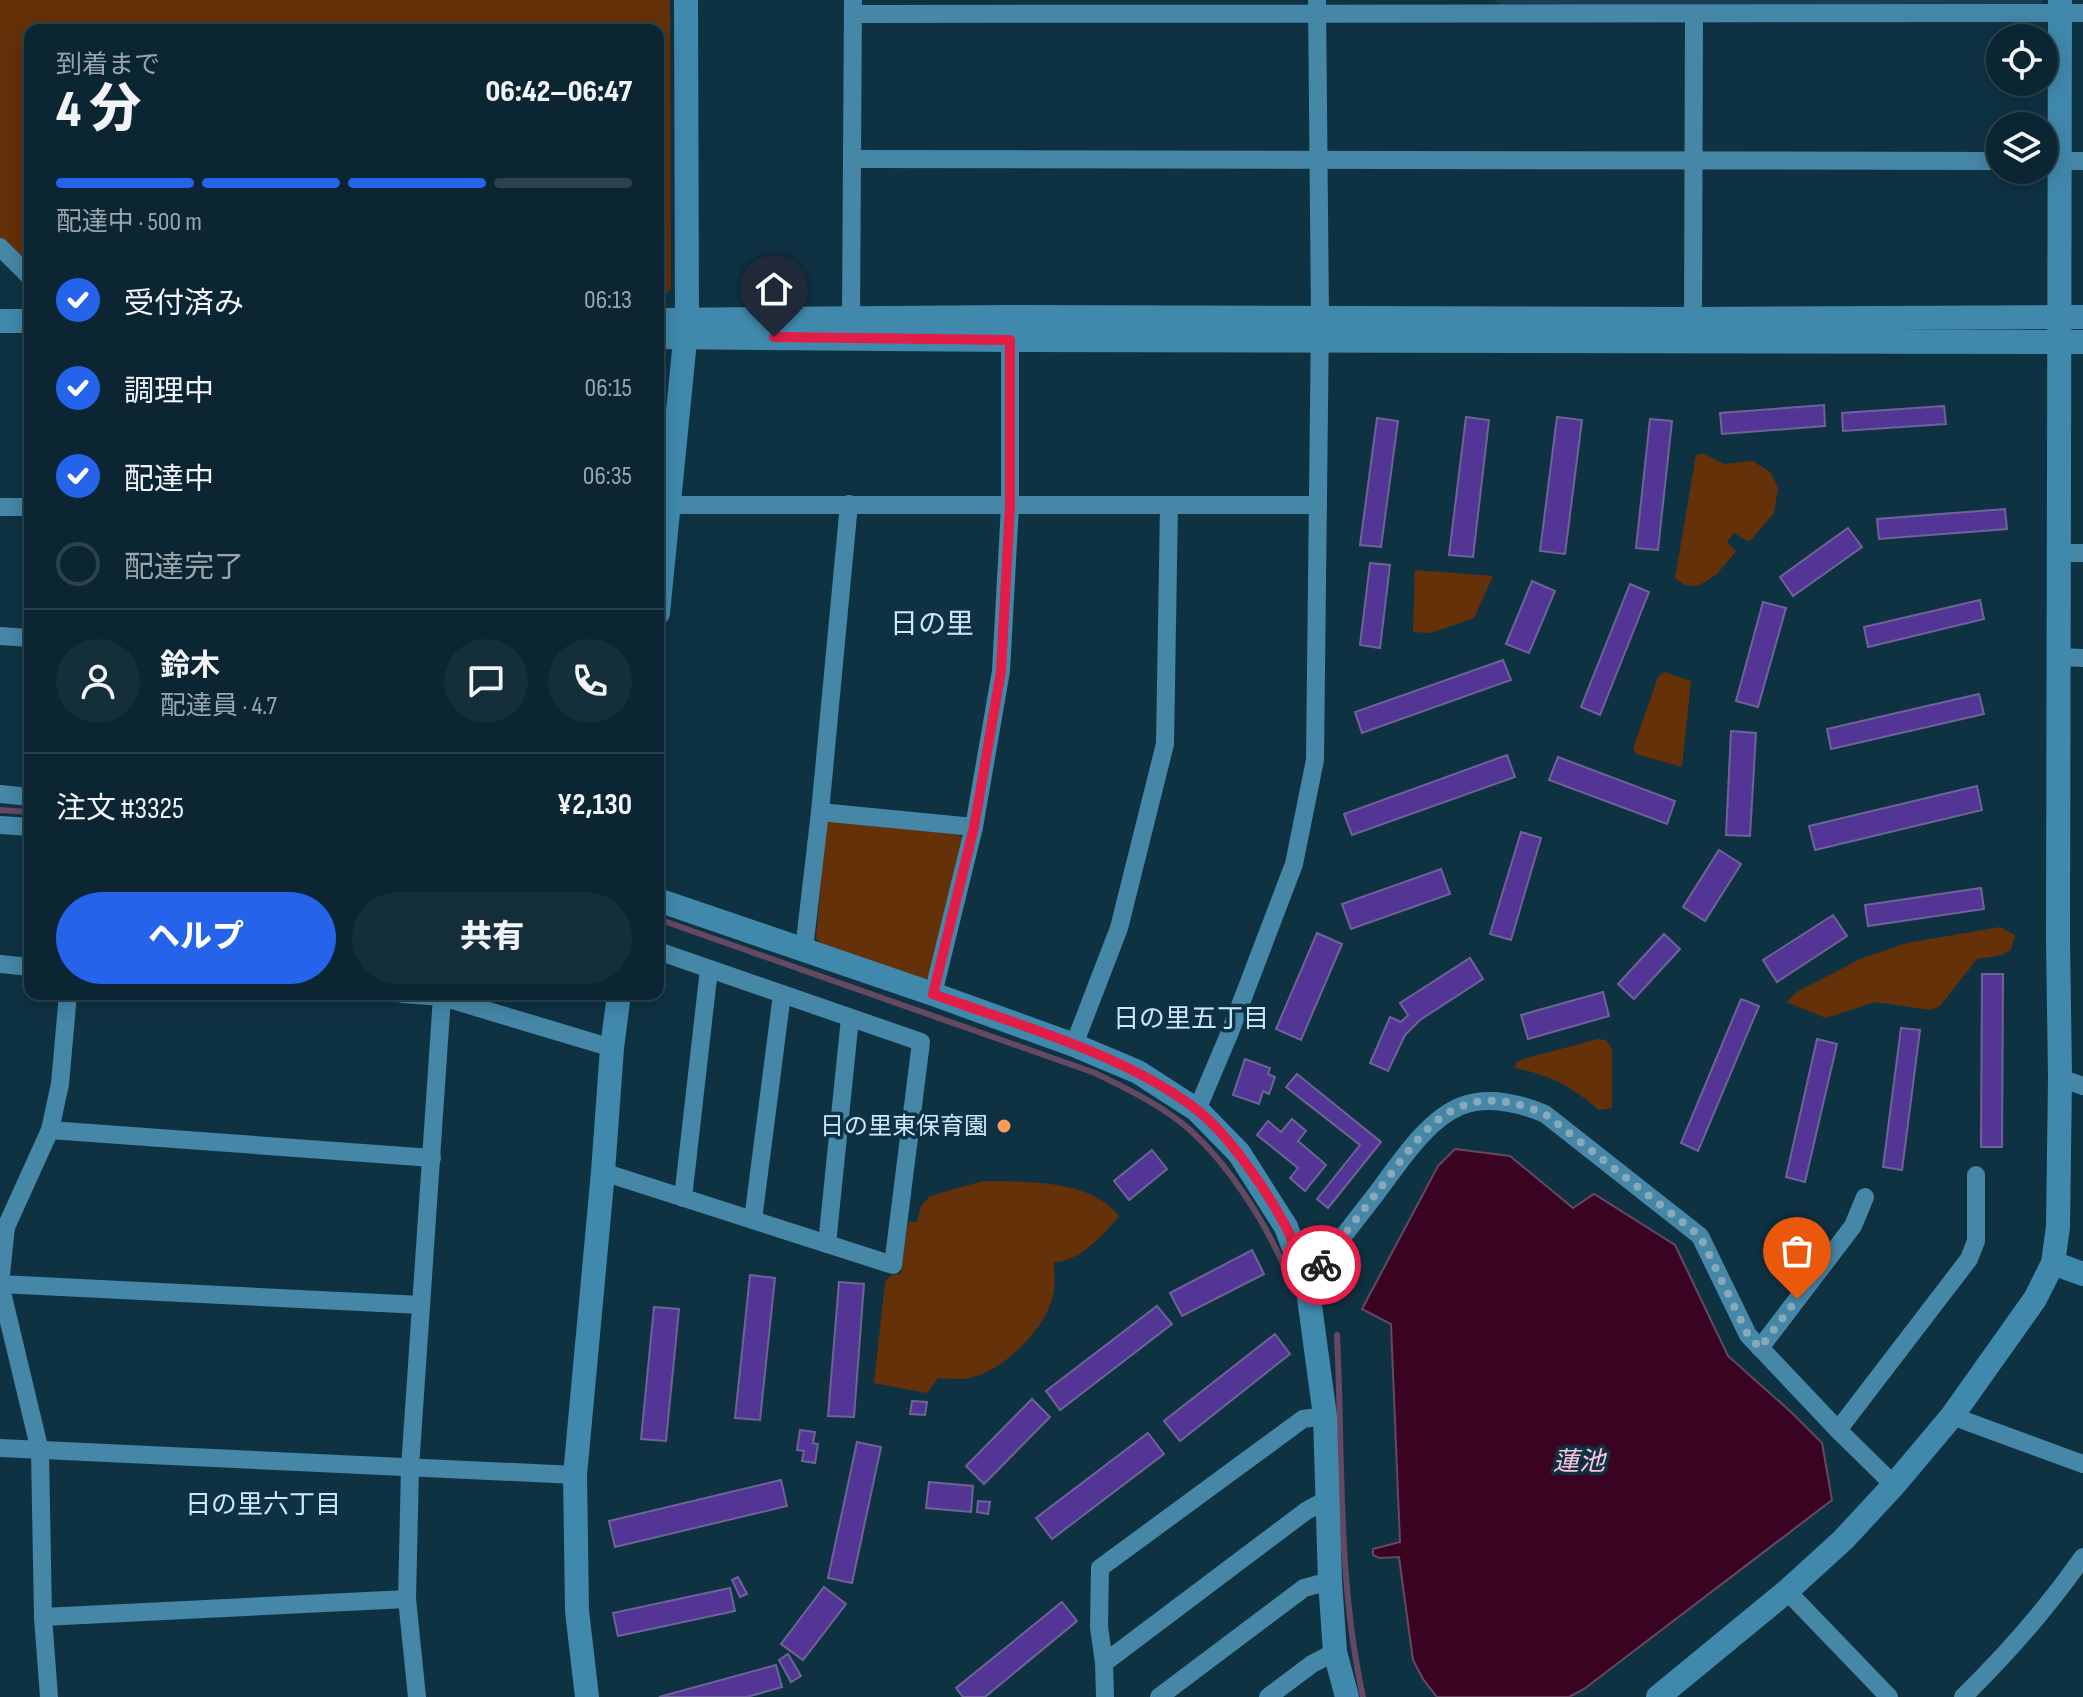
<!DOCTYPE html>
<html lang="ja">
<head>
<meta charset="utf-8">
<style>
  body { margin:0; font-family:"Sofia Sans Condensed","Noto Sans JP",sans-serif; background:#142e3a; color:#f1f3f6; height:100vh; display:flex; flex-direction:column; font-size:30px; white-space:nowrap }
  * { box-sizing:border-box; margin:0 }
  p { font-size:26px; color:#9aa5ac }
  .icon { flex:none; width:44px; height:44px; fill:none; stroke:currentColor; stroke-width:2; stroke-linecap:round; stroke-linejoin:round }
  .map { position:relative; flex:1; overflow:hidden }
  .details { position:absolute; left:24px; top:24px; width:640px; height:976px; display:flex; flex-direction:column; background:#0b2632; border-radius:16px; box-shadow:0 4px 20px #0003,0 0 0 2px #2b434d }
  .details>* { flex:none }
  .fabs { position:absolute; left:1986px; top:24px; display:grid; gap:16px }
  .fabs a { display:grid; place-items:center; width:72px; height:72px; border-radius:50%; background:#0b2632; box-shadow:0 4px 20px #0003,0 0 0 2px #2b434d; font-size:40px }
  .pin { position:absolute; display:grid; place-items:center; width:68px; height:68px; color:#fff; margin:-82px -34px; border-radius:50% 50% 50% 0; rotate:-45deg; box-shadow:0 0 8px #0007 }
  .pin .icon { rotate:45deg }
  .courier { position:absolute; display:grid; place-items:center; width:80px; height:80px; margin:-40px; border:6px solid #e11d48; border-radius:50%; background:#fff; color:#222; box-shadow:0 2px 10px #0007 }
  .head em { font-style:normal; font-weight:800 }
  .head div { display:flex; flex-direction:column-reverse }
  .head { display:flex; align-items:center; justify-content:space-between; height:136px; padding:0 32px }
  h1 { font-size:52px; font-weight:800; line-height:60px }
  .bar { display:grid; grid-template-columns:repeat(4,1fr); gap:12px 8px; align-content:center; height:96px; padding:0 32px }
  .bar i { height:10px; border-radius:6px; background:#2b434d }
  .bar .on { background:#2563eb }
  .bar p { grid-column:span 4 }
  .line { display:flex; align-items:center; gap:20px; padding:0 32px; border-top:2px solid #2b434d }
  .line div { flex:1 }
  .round { display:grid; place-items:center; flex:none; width:84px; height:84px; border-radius:42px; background:#142e3a }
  ol { padding:0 32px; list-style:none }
  li { display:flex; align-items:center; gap:24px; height:88px }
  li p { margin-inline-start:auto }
  li .icon { padding:8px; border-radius:50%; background:#2563eb; color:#fff; stroke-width:4 }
  li:last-child { color:#9aa5ac }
  li i { width:44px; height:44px; border:4px solid #2b434d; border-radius:50% }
  .primary-button { display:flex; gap:16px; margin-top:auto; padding:16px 32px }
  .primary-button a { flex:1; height:92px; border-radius:48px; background:#2563eb; color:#fff; font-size:32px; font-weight:800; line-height:92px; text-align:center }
  .primary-button a+a { background:#142e3a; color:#f1f3f6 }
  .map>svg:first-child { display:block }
</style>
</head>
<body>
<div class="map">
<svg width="2083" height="1697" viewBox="0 0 2083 1697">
  <rect width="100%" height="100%" fill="#0f3243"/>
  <!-- built -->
  <path fill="#173e51" d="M1495,0H2042V5H1501Z"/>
  <!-- green -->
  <g fill="#643109">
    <path d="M0,0H670L671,289L658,300V30H30V269L0,237Z"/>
    <path d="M1702,453L1724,464L1753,461L1771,473L1778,488L1774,513L1749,542L1734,533L1727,542L1736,551L1717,574L1698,586L1685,585L1675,578L1696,455Z"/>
    <path d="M1415,570L1493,576L1474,618L1431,633L1413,632Z"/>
    <path d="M1664,672L1691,681L1682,767L1636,754L1633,749L1658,677Z"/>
    <path d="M831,818L955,830L962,838L931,974L923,981L824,945L816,939L826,825Z"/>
    <path d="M2000,927L2015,935L2011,950L2002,955L1977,959L1940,1006L1931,1010L1875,1002L1826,1018L1786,1002L1797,992L1860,959L1907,943Z"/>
    <path d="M1598,1039L1606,1040L1612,1049V1108L1599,1110C1571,1086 1552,1076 1515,1068L1516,1063L1523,1059Z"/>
    <path d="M983,1181C1026,1182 1090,1179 1119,1216C1104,1234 1080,1262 1054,1262C1054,1274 1056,1287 1052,1299C1043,1331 1002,1372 969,1378C959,1380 948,1378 938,1378L927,1393L874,1383L885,1282L890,1276L901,1273L908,1222H917L921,1206L930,1196Z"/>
  </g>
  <!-- water -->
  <path fill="#3a0321" stroke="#654862" stroke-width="2" d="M1455,1149L1510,1156L1573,1208L1594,1194L1675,1245L1728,1356L1791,1412L1822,1443L1832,1500L1584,1689L1569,1697H1437L1423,1679L1413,1660L1399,1557L1379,1558L1373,1555V1549L1400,1542L1391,1324L1362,1309L1438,1166Z"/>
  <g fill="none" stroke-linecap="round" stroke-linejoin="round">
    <!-- stream -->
    <g stroke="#654862" stroke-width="6">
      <path d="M0,810L30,812"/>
      <path d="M658,919L1095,1073C1127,1089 1162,1105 1190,1130C1230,1166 1266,1223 1287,1273"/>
      <path d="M1337,1335C1343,1456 1337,1578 1363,1697"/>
    </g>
  </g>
  <!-- building -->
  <g fill="#533595" stroke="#6e6398" stroke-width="2">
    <path d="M1824,405L1825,426L1722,434L1720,413Z"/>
    <path d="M1944,406L1946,424L1843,431L1842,413Z"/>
    <path d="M1466,417L1489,420L1473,557L1449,555Z"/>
    <path d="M1557,417L1582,420L1565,554L1540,551Z"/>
    <path d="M1377,418L1398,421L1381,547L1360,545Z"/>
    <path d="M1650,419L1672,421L1658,550L1636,548Z"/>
    <path d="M2005,509L2007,529L1879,539L1877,519Z"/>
    <path d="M1848,528L1862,547L1793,596L1780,577Z"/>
    <path d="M1370,563L1390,565L1380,648L1360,645Z"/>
    <path d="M1532,581L1555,591L1529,653L1506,644Z"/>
    <path d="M1630,584L1649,592L1600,715L1581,707Z"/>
    <path d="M1980,600L1984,619L1868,647L1864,627Z"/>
    <path d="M1763,602L1786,608L1758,707L1736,701Z"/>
    <path d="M1503,660L1511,680L1362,733L1355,712Z"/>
    <path d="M1979,694L1984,714L1831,749L1827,729Z"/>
    <path d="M1731,731L1756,733L1750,836L1726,835Z"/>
    <path d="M1507,755L1515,777L1352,835L1344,814Z"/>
    <path d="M1558,757L1675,801L1667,824L1549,780Z"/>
    <path d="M1977,786L1982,810L1815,850L1809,826Z"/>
    <path d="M1521,832L1541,838L1511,940L1490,934Z"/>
    <path d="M1719,850L1741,864L1705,921L1683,907Z"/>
    <path d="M1441,869L1450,894L1351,929L1342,904Z"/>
    <path d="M1981,888L1984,909L1868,926L1865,905Z"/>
    <path d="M1833,915L1847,936L1777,982L1763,960Z"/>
    <path d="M1317,933L1342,944L1301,1040L1276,1029Z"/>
    <path d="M1664,934L1680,949L1634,999L1618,984Z"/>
    <path d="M1470,958L1483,979L1420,1020L1405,1035L1388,1071L1370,1063L1390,1017L1401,1022L1408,1015L1400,1003Z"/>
    <path d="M1982,974H2003L2002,1147H1981Z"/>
    <path d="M1603,992L1609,1016L1528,1039L1521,1015Z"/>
    <path d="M1741,999L1759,1006L1698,1151L1681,1143Z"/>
    <path d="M1901,1028L1920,1030L1902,1170L1883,1167Z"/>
    <path d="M1817,1039L1837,1044L1805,1182L1786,1177Z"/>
    <path d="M1245,1059L1270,1068L1268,1074L1275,1077L1269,1094L1263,1091L1259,1104L1233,1095Z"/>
    <path d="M1297,1074L1381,1142L1328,1208L1317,1199L1360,1145L1286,1087Z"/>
    <path d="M1292,1119L1306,1131L1298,1141L1326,1165L1305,1191L1290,1178L1298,1168L1257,1135L1268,1121L1281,1132Z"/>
    <path d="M1152,1150L1167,1169L1129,1200L1114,1181Z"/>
    <path d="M1252,1250L1264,1274L1182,1316L1170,1293Z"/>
    <path d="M750,1275L775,1278L760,1420L735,1418Z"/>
    <path d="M839,1282L864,1284L854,1417L828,1416Z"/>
    <path d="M1157,1306L1172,1324L1060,1410L1046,1391Z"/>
    <path d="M654,1307L679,1309L666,1441L641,1439Z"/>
    <path d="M1275,1334L1290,1354L1180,1441L1164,1421Z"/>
    <path d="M1032,1399L1050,1417L984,1484L966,1466Z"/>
    <path d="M912,1401L927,1402L925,1415L910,1414Z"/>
    <path d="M800,1430L815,1432L813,1443L818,1444L815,1463L802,1461L804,1451L797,1450Z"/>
    <path d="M1148,1433L1164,1454L1052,1539L1036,1518Z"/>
    <path d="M857,1442L881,1447L852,1583L828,1578Z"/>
    <path d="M781,1480L787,1506L615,1547L609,1521Z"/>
    <path d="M929,1482L973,1486L971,1512L926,1508Z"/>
    <path d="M978,1501L990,1502L988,1514L977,1512Z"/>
    <path d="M738,1577L747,1594L740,1597L732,1580Z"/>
    <path d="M824,1587L846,1604L803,1660L781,1644Z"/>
    <path d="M730,1588L735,1611L618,1636L613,1613Z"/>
    <path d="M1062,1602L1077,1621L985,1697H963L956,1688Z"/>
    <path d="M788,1654L801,1676L791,1682L779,1660Z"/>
    <path d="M776,1665L782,1687L747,1697H659Z"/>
  </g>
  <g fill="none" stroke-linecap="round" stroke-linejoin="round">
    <!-- street -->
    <g stroke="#4686a7" stroke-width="18">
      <path d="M854,14L2083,13"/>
      <path d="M853,159L2000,161"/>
      <path d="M2044,161H2083"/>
      <path d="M0,247L30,277"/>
      <path d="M851,317L853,0"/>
      <path d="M1693,319L1694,14"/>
      <path d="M658,505H1318"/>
      <path d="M0,507H30"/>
      <path d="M2059,553H2083"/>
      <path d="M0,636L30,638"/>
      <path d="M2059,657L2083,658"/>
      <path d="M0,794L30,797"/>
      <path d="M820,812L974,827"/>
      <path d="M0,825L30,827"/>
      <path d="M804,949L820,812L849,504"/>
      <path d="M0,964L30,967"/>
      <path d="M402,994L442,997L612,1048"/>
      <path d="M933,994L974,827L1001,671L1010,506V328"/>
      <path d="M1074,1045L1119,928L1165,744L1169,505"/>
      <path d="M2060,1078L2083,1086"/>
      <path d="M1197,1110L1230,1032L1294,864L1315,760L1320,318L1317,0"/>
      <path d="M50,1130L432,1158"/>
      <path d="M603,1172L893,1265L921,1042L658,951"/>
      <path d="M683,1198L709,969"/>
      <path d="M753,1220L782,994"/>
      <path d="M827,1244L850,1018"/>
      <path d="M1307,1283C1330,1253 1353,1224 1376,1194C1398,1165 1426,1120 1461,1106C1489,1095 1519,1103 1545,1114L1700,1236L1748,1335L1838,1430L1894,1485"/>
      <path d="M0,1284L421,1305"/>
      <path d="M1760,1348L1853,1226L1865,1197"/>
      <path d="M1952,1416L2083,1464"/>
      <path d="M1838,1430L1969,1259L1976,1241V1175"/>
      <path d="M0,1448L575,1475"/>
      <path d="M1787,1591L1889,1697"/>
      <path d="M43,1617L407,1599"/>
      <path d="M1104,1663L1306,1511L1328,1499"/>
      <path d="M49,1697L43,1617L40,1451L0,1284L6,1227L50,1130L60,1084L68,994"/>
      <path d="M417,1697L407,1599L410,1468L442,997"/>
      <path d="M1105,1697L1104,1663L1099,1627L1100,1568L1303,1419L1325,1416"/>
      <path d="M1159,1697L1304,1588L1330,1581"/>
      <path d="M1268,1697L1312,1664L1335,1652"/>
      <path d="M1963,1697C2007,1654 2048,1607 2083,1557"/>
    </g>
    <!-- secondary -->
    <g stroke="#4089ad" stroke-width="24">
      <path d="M658,320L1010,317L1693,319L2083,317"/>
      <path d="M0,321H30"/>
      <path d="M658,337L1010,340L2083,342"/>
      <path d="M658,613L687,320L686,0"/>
      <path d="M658,900L933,994L1074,1045L1138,1072L1197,1110L1239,1153L1286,1227L1307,1283L1325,1416L1330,1581L1335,1652L1347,1697"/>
      <path d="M2053,1263L2083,1274"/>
      <path d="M587,1697L577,1611L575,1475L603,1172L612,1048L619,994"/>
      <path d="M1658,1697L1787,1591L1843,1540L1894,1485L1952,1416L2035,1299L2053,1263L2058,1227L2060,1078L2058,939L2060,0"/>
    </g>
  </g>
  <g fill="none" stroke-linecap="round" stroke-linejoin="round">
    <!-- done -->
    <path stroke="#88a9bb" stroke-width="8" stroke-dasharray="0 14.4" d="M1321,1265C1341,1239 1361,1213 1381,1187C1403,1159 1427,1119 1462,1106C1490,1095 1519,1103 1545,1114L1700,1236L1748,1335L1760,1348L1797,1299"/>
    <!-- route -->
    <path stroke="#e11d48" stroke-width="10" d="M774,337L1010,340V506L1001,671L974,827L933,994C1018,1025 1124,1054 1196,1109C1229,1135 1265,1188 1285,1225C1295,1243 1300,1264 1307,1283L1321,1265"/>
  </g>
  <!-- markers -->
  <circle fill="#fe9b59" stroke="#0f3243" stroke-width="3" cx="1004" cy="1126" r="8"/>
  <g text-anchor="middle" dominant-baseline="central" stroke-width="7" stroke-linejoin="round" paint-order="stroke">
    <!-- poi labels -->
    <g font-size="24" fill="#c9e9fb" stroke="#0f3243" text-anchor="end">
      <text x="988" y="1126">日の里東保育園</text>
    </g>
    <!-- neighbourhood labels -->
    <g font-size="26" fill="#c9e9fb" stroke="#0f3243">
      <text x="1191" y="1019">日の里五丁目</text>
      <text x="263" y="1505">日の里六丁目</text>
    </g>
    <!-- water labels -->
    <g font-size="26" font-style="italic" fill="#fec4db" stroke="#0f3243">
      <text x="1579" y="1462">蓮池</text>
    </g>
    <!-- quarter labels -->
    <g font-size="28" fill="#c9e9fb" stroke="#0f3243">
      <text x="932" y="624">日の里</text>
    </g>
  </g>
</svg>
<div class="fabs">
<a><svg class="icon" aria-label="locate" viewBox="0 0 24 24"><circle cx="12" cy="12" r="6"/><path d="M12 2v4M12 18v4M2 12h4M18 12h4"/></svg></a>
<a><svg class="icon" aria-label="layers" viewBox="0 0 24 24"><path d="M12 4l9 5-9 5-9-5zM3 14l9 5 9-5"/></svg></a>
</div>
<div class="pin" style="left:1797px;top:1299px;background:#ea580c"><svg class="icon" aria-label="bag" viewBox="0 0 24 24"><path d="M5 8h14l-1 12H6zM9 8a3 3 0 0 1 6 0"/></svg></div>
<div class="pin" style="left:774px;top:337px;background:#1f2937"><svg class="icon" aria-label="home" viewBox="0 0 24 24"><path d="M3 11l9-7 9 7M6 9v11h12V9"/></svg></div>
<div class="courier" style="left:1321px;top:1265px"><svg class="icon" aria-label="bike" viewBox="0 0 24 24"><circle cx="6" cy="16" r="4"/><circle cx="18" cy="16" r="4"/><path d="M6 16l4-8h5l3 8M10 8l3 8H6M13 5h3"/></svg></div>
<section class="details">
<div class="head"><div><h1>4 分</h1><p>到着まで</p></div><em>06:42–06:47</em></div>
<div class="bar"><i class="on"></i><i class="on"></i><i class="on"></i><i></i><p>配達中 · 500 m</p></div>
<ol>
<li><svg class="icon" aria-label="check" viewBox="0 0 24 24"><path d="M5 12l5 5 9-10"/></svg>受付済み<p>06:13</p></li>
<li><svg class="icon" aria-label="check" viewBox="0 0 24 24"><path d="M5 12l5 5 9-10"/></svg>調理中<p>06:15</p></li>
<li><svg class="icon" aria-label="check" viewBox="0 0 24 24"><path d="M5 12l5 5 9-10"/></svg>配達中<p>06:35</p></li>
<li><i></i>配達完了</li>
</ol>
<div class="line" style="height:144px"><a class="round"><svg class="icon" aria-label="person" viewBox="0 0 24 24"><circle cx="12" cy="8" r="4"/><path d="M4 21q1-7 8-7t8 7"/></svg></a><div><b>鈴木</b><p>配達員 · 4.7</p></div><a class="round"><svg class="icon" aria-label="chat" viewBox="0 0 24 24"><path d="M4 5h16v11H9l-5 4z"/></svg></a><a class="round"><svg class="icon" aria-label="phone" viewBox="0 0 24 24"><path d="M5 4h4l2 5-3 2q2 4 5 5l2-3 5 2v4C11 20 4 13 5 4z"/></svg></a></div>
<div class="line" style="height:104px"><div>注文 #3325</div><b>¥2,130</b></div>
<div class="primary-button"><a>ヘルプ</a><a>共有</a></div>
</section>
</div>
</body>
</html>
